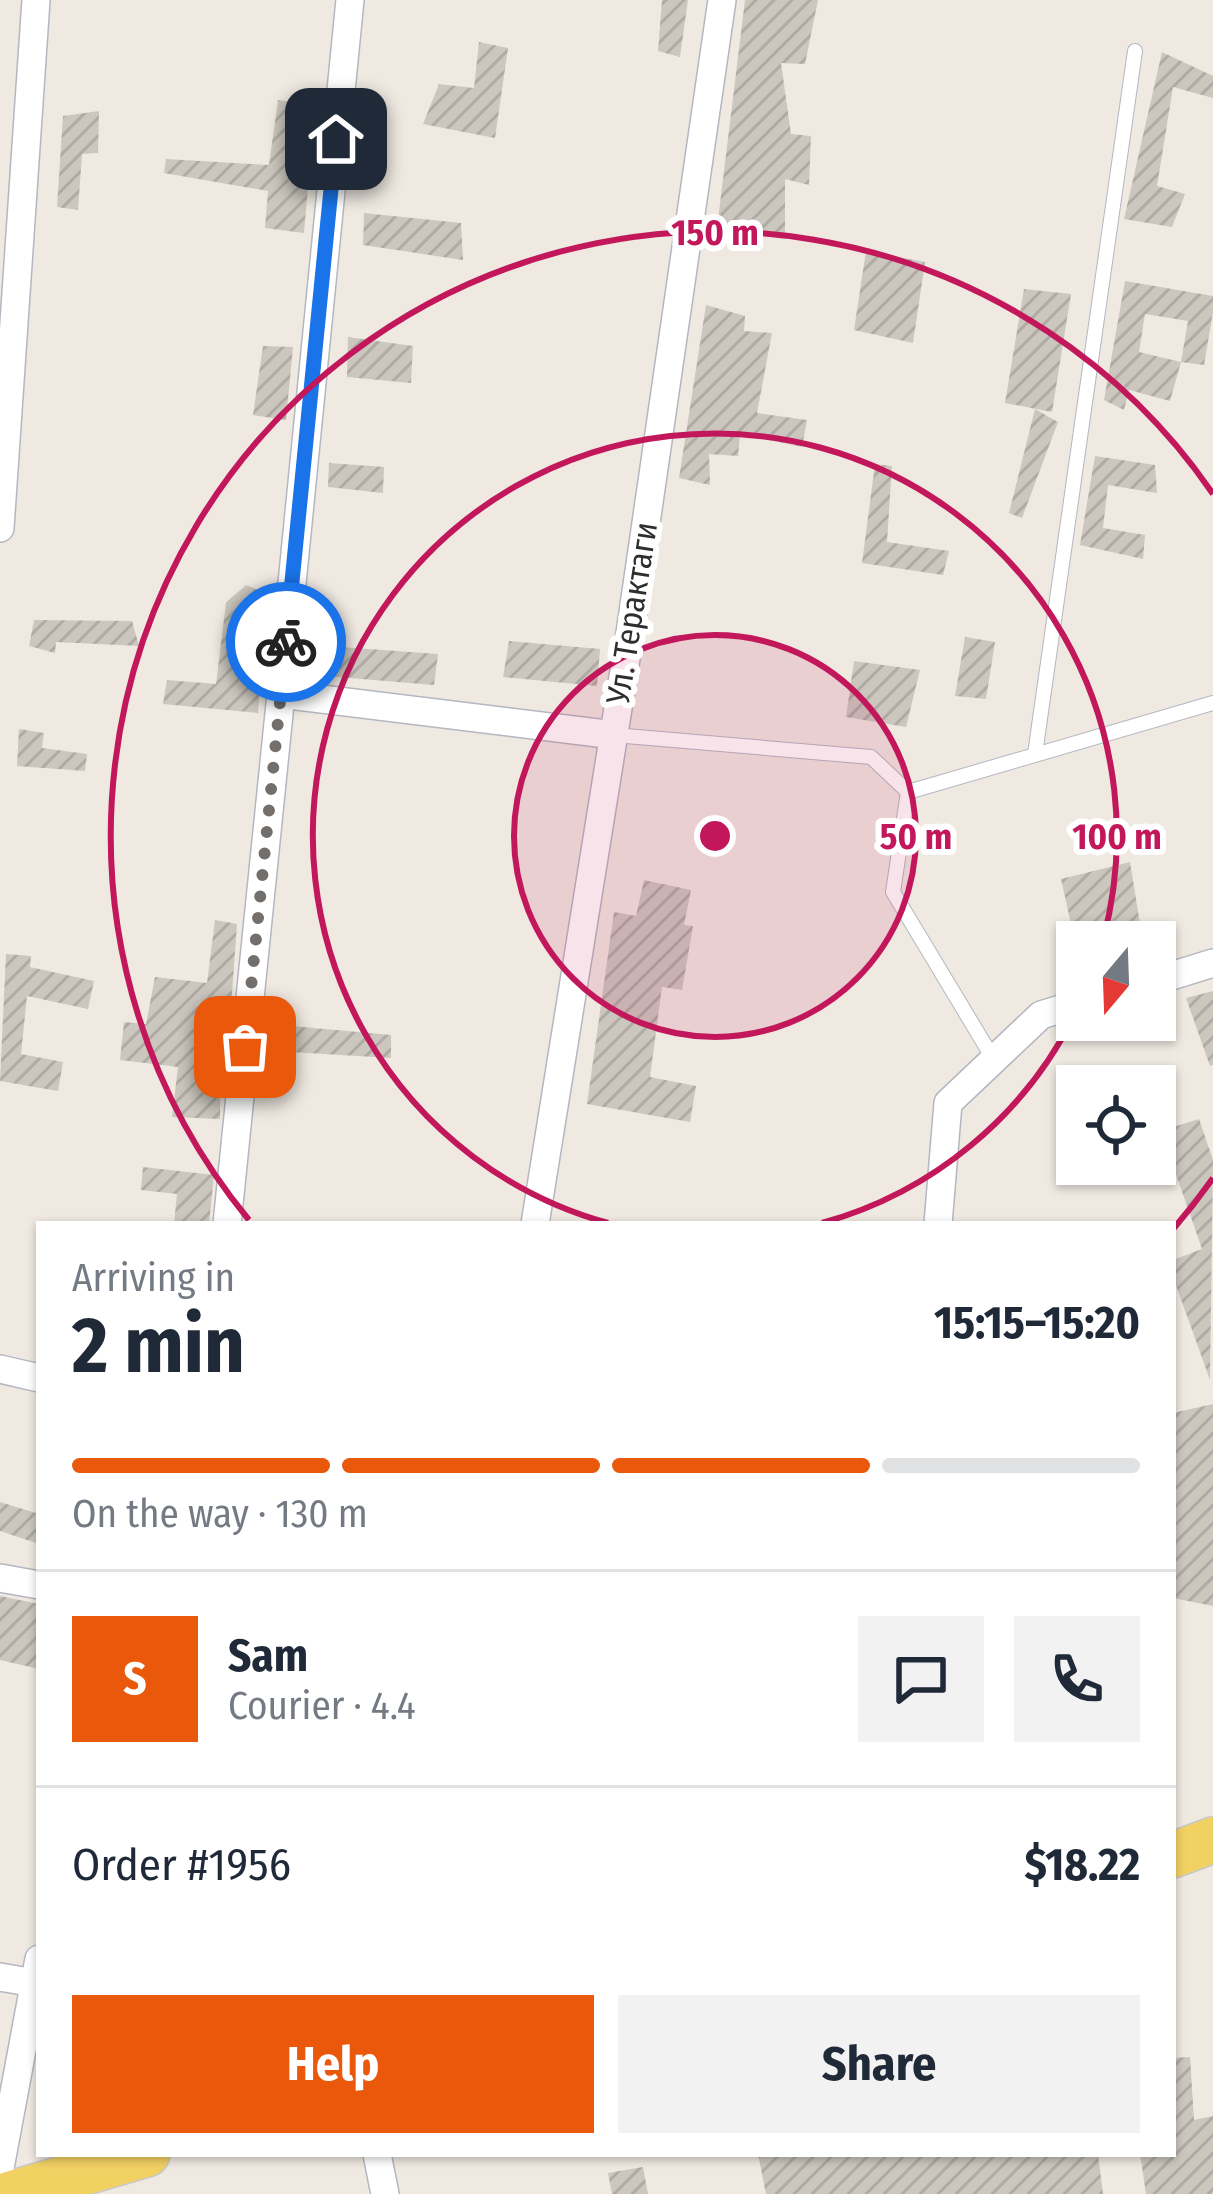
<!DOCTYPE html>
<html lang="en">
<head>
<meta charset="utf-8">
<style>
  body { margin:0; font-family:"Fira Sans Condensed",sans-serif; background:#f2f2f3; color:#1f2937; height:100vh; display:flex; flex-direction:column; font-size:45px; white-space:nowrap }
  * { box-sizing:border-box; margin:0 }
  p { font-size:39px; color:#747a83 }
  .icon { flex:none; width:66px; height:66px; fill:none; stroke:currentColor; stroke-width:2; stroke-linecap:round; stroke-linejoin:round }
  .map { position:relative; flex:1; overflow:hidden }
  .drawer { position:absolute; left:36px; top:1221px; width:1140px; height:936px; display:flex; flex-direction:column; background:#fff; border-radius:0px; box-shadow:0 3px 9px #0004 }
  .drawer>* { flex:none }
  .needle { width:78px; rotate:199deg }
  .fabs { position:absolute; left:1056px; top:921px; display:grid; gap:24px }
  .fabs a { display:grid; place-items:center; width:120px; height:120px; border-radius:0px; background:#fff; box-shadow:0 3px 9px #0004; font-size:60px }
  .pin { position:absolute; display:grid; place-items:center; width:102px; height:102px; color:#fff; margin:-51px; border-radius:24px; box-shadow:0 6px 18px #0006 }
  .courier { position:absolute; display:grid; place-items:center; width:120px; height:120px; margin:-60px; border:9px solid #1a73e8; border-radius:50%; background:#fff; color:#222; box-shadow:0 3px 15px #0007 }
  .overview em { font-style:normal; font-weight:700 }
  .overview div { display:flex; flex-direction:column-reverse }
  .overview { display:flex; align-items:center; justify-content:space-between; height:204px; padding:0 36px }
  h1 { font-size:78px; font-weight:700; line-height:90px }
  .bar { display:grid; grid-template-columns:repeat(4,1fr); gap:18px 12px; align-content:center; height:144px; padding:0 36px }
  .bar i { height:15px; border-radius:9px; background:#e0e1e3 }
  .bar .selected { background:#ea580c }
  .bar p { grid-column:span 4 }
  .line { display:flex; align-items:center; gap:30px; padding:0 36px; border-top:3px solid #e0e1e3 }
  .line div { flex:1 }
  .round { display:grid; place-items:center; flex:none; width:126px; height:126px; border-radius:0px; background:#f2f2f3 }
  .cta { display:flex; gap:24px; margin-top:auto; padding:24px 36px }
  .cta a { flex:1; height:138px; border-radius:0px; background:#ea580c; color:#fff; font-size:48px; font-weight:700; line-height:138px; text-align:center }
  .cta a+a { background:#f2f2f3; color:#1f2937 }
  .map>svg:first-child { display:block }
</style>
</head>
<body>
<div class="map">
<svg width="1213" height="2194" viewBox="0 0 1213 2194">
  <defs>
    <pattern id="building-hatch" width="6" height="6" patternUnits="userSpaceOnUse" patternTransform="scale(3)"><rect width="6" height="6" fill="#cbc7bf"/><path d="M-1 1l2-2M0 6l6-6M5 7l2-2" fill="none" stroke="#afaba4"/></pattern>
  </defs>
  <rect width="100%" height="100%" fill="#efe9e1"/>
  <!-- building -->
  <g fill="url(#building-hatch)" fill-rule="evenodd">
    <path d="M662,0H688L680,57L658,51Z"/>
    <path d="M745,0H818L805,64L781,63L791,134L811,136L809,185L785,179V239L717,228Z"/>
    <path d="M479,42L508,48L495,138L423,124L439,84L474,88Z"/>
    <path d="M1162,52L1213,76V98L1173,87L1157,186L1185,194L1172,227L1124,219Z"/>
    <path d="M278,100L315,105L304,233L265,228L268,191L164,173L166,159L269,165Z"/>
    <path d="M99,111L98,153L82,154L78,210L57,207L63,116Z"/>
    <path d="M364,213L461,223L463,260L363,245Z"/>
    <path d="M866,251L925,262L913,343L854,330Z"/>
    <path d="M1125,281L1213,296V312L1204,365L1181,362L1170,401L1129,390L1124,410L1104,400ZM1145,314L1188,321L1181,362L1139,352Z"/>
    <path d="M1024,289L1071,294L1052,412L1005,403Z"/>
    <path d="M706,305L745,316L744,331L772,333L757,413L807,420L802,447L740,434L738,456L709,454L710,485L679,478Z"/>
    <path d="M348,337L413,346L411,383L347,377Z"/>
    <path d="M263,346L293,347L286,420L253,415Z"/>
    <path d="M1035,409L1058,422L1022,518L1009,513Z"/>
    <path d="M1095,456L1155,465L1157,493L1108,485L1103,528L1145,535L1143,559L1080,545Z"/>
    <path d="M329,463L384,467L383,493L328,487Z"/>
    <path d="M875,464L892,466L887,542L949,551L943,575L862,563Z"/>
    <path d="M246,585L268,594L258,713L163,704L167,680L216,684L226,603Z"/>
    <path d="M34,620L132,621L139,646L56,642L55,653L29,646Z"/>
    <path d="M965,637L995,642L986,699L955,696Z"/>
    <path d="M509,641L600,649L597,686L503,677Z"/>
    <path d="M313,645L438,654L434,685L313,675Z"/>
    <path d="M854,661L920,670L906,727L846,717Z"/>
    <path d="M19,729L44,733L42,748L87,754L85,771L17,766Z"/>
    <path d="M1130,862L1141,930L1105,942H1075L1061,879Z"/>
    <path d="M644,880L691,890L684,925L693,926L682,990L662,987L650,1077L696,1086L690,1122L587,1104L614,912L636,916Z"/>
    <path d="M215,920L237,924L230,1022L221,1021L220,1119L172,1117L178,1067L120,1060L124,1022L146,1024L155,977L207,983Z"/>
    <path d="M6,954L31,956L30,967L94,981L88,1009L27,996L21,1054L63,1062L58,1091L0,1081Z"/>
    <path d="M1213,991V1065L1210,1066L1186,998Z"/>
    <path d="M270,1024L391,1035V1058L274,1051Z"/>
    <path d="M1199,1119L1213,1160L1210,1380L1173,1277V1260L1202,1249L1161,1131Z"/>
    <path d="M143,1167L214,1175L209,1224H174L177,1194L141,1190Z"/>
    <path d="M1213,1404V1606L1173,1598V1413Z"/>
    <path d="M0,1502L39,1514V1544L0,1531Z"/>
    <path d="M0,1596L39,1604V1669L0,1660Z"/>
    <path d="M1190,2057L1194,2120L1213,2116V2194H1146L1140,2154H1173V2058Z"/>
    <path d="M758,2154H1098L1103,2194H766Z"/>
    <path d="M643,2167L648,2194H612L608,2173Z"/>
  </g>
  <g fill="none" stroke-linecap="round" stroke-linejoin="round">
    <defs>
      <g id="lane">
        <path d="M614,735L871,757L908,792"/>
        <path d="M1035,754L1135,51"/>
        <path d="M994,1060L893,892L908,792L1213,703"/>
      </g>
      <g id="street">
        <path d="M0,528L36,0"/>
        <path d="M281,694L350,0"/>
        <path d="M1155,981L1213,963"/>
        <path d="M227,1224L281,694L614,735"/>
        <path d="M535,1224L629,640L722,0"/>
        <path d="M938,1224L948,1103L1041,1015L1077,1004"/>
        <path d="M0,1369L39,1378"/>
        <path d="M0,1578L39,1585"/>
        <path d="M0,1977L35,1983"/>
        <path d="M377,2154L385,2194"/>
        <path d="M0,2168L39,1959"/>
      </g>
      <g id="primary">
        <path d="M1173,1855L1213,1840"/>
        <path d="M10,2194L147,2154"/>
      </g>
    </defs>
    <!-- lane casing -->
    <use href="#lane" stroke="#b4b7c1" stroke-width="16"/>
    <!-- street casing -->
    <use href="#street" stroke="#b4b7c1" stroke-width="30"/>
    <!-- primary casing -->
    <use href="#primary" stroke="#c9c9c9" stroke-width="48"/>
    <!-- lane -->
    <use href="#lane" stroke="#fff" stroke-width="14"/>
    <!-- street -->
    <use href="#street" stroke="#fff" stroke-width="27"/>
    <!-- primary -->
    <use href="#primary" stroke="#f2d163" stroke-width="45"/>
  </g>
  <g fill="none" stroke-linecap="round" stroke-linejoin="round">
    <!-- done -->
    <path stroke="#726f6d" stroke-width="12" stroke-dasharray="0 21.6" d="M245,1047L286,642"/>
    <!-- route -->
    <path stroke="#1a73e8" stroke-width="15" d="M286,642L336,139"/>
  </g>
  <!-- distance rings -->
  <circle cx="715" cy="836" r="201" fill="#c2185b" fill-opacity=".12"/>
  <g fill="none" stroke="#c2185b" stroke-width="6">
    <circle cx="715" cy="836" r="201"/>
    <path d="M1076 1012A402 402 0 0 1 822 1223M608 1223A402 402 0 1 1 1103 940"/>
    <path d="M1213 1178A604 604 0 0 1 1174 1228M249 1220A604 604 0 1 1 1213 494"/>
  </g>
  <g text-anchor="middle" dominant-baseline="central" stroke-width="12" stroke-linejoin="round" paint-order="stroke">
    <!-- street labels -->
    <g font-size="33" fill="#2e2e2e" stroke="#fff">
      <text transform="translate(632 613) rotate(-81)">Ул. Терактаги</text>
    </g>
  </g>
  <circle cx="715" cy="836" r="18" fill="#c2185b" stroke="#fff" stroke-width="6"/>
  <g font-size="36" text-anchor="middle" font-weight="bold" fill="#c2185b" stroke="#fff" stroke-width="12" stroke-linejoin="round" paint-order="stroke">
    <text x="715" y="245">150 m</text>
    <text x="916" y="849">50 m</text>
    <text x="1117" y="849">100 m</text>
  </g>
</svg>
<div class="fabs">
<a><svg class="needle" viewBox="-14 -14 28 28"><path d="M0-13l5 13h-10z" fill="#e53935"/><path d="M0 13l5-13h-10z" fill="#747a83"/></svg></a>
<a><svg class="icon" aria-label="locate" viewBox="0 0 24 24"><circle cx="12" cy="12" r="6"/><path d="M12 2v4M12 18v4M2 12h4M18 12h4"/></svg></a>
</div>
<div class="pin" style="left:245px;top:1047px;background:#ea580c"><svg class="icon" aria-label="bag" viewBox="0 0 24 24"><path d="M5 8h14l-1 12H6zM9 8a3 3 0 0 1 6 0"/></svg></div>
<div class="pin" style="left:336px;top:139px;background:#1f2937"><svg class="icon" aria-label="home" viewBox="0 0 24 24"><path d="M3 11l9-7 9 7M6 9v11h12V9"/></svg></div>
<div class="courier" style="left:286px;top:642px"><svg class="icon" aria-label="bike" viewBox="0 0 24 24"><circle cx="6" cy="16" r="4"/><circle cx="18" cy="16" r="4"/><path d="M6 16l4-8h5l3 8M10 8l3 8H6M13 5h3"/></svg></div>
<section class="drawer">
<div class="overview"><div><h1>2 min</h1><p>Arriving in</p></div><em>15:15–15:20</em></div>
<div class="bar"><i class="selected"></i><i class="selected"></i><i class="selected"></i><i></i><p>On the way · 130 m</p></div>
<div class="line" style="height:216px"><b class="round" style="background:#ea580c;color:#fff">S</b><div><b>Sam</b><p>Courier · 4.4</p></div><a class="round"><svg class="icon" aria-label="chat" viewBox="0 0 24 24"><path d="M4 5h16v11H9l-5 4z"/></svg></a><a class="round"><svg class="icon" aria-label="phone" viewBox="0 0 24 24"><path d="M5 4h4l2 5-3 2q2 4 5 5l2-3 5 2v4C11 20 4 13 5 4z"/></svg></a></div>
<div class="line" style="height:156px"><div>Order #1956</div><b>$18.22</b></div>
<div class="cta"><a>Help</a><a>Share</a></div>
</section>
</div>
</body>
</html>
